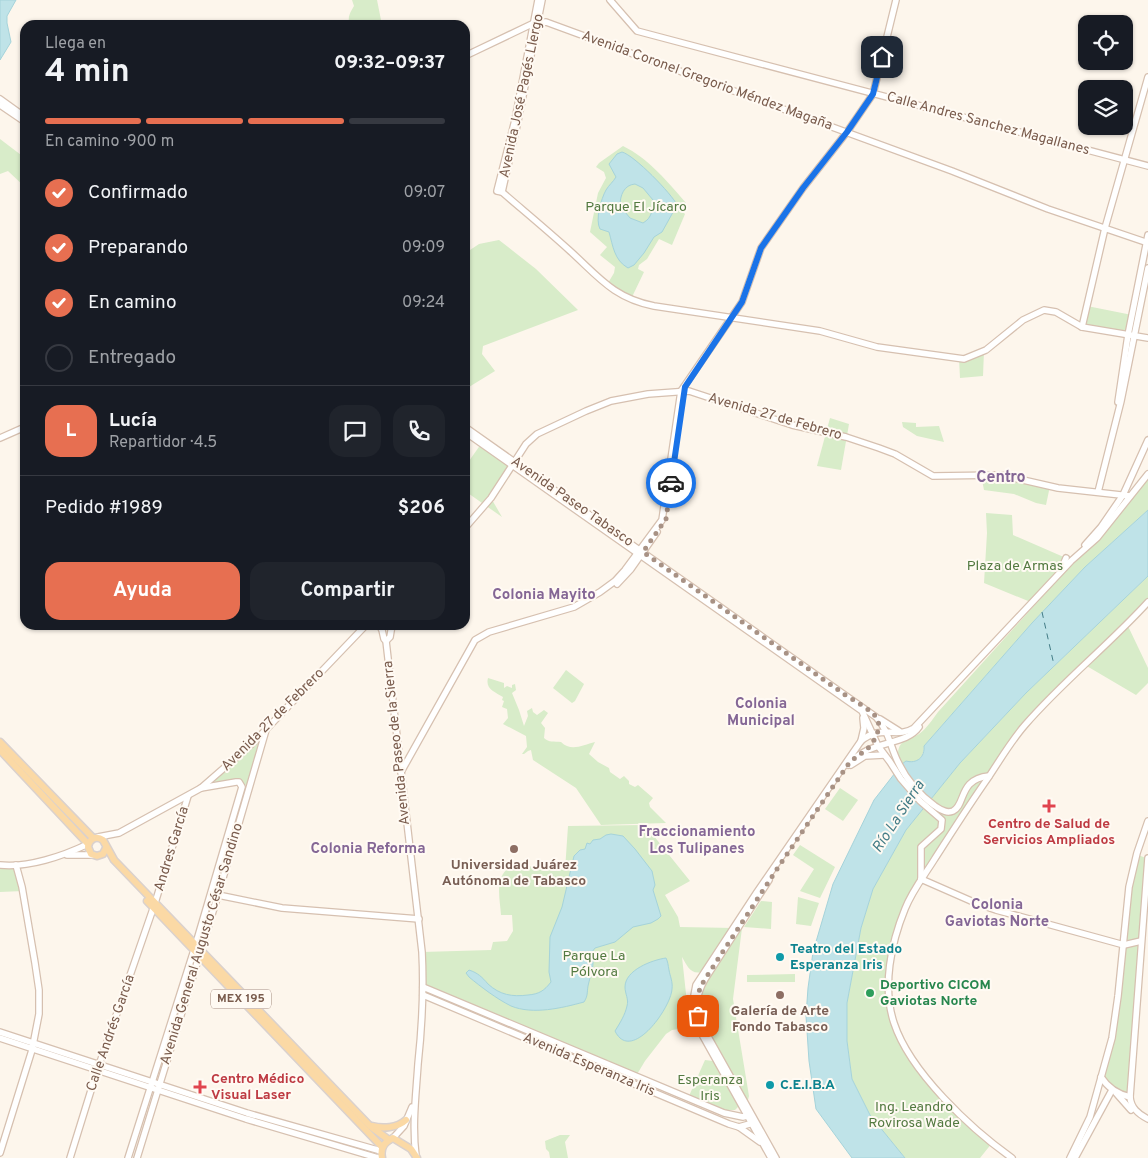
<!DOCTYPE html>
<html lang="es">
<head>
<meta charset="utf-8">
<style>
  body { margin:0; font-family:Overpass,sans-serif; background:#20242c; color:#f1f3f6; height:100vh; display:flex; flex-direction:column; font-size:19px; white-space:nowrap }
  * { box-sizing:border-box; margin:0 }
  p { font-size:16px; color:#9ea1a6 }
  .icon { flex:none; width:28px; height:28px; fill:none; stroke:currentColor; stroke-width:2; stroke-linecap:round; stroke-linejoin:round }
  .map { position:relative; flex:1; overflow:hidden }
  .sheet { position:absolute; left:20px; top:20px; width:450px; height:610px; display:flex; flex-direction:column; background:#171b24; border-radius:15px; box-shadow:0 1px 4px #0004 }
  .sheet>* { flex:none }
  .buttons { position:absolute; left:1078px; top:15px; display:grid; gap:10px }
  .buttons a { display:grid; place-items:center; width:55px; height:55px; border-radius:10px; background:#171b24; box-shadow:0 1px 4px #0004; font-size:25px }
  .pin { position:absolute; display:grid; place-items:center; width:42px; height:42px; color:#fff; margin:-21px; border-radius:10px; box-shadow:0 2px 8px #0006 }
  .courier { position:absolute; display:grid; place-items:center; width:50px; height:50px; margin:-25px; border:4px solid #1a73e8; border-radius:50%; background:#fff; color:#222; box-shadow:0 1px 6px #0007 }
  .head em { font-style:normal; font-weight:700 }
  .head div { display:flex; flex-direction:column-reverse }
  .head { display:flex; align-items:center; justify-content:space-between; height:85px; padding:0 25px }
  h1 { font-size:32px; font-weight:700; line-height:38px }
  .bar { display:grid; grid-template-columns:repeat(4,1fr); gap:8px 5px; align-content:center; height:60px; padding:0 25px }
  .bar i { height:6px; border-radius:4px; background:#363941 }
  .bar .current { background:#e76f51 }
  .bar p { grid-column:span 4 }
  .line { display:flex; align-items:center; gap:12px; padding:0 25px; border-top:1px solid #363941 }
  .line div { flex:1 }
  .round { display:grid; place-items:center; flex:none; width:52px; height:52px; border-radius:15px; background:#20242c }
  ol { padding:0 25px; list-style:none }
  li { display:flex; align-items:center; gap:15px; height:55px }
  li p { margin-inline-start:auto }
  li .icon { padding:5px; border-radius:50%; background:#e76f51; color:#fff; stroke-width:4 }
  li:last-child { color:#9ea1a6 }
  li i { width:28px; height:28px; border:2px solid #363941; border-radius:50% }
  .button { display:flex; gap:10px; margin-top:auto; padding:10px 25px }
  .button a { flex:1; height:58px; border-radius:15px; background:#e76f51; color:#fff; font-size:20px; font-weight:700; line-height:58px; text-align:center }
  .button a+a { background:#20242c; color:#f1f3f6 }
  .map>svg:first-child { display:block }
</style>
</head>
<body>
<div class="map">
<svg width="1148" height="1158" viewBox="0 0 1148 1158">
  <rect width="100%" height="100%" fill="#fdf6ec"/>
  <!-- green -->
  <g fill="#d8ecc9">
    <path d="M352,0H377L382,25H350C347,17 350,13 354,6Z"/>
    <path d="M0,139L25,158V187L8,171L0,174Z"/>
    <path d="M623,146C648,158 668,182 686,203L683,212L685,214L672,245L659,239L647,259L639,265L638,269L644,272L632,297H629L608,283L614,273L615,267L600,255L607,247L590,232L598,193L606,178L604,172L596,167L599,163Z"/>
    <path d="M499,240L536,269L578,310L483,346L482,354L495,371L469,387L465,384V251L470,250L479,244Z"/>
    <path d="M1087,306L1132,315L1128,335L1082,327Z"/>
    <path d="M984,351L983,376L960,378L959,358Z"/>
    <path d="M830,418L849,424L841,470L817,466Z"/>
    <path d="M902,422L916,423V427L939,426L944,442L917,436L903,427Z"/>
    <path d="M481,444L511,466L491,498L502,517L465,491L469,461Z"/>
    <path d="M1148,474V510L1085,567L1032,623L924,746C924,757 918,764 906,761L902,764L898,753C899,739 910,740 919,734C927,728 932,720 938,712L1070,566Z"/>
    <path d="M981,475H1001L1050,486L1046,505L1036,503L1014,494L984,490Z"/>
    <path d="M986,513L1012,515L1013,535L1066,558L1059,573L1033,603L984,583L987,533Z"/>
    <path d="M1148,576V602L1127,624L1148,668V683L1136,695L1085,665L1023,727L905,909L892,954L888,997L894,1023L929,1082L992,1143L980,1158H905L870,1115L852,1079L847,1041V1003L861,928L873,889L906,830L960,763L1026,693Z"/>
    <path d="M566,670L584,684L575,701L572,703L553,688Z"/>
    <path d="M488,678L504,683V688L507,686L512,688V685L515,684L516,690L512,693L519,710L524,726L528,716L527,711L532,708L533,712L537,715L544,710L548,713L541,723L545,728L544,738C549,743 554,741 561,742C571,752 583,745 595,742L589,754L598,762L609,768L610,772L620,779L624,776L629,781V784L635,787L638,785L653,798L649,803L650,807L666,823L601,825L576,788L533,760L531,750L528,751L524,754H522L527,747L526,736L503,724L508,718L507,709L502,707L504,701L502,700L503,697C495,692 485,689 488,678Z"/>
    <path d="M266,730L250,787L239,782L201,788Z"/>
    <path d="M840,788L858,800L843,821L825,809Z"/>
    <path d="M645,825L690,881L665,895L678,917L680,927L734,928L702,972C690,975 687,965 682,957L687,1003L693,1019L679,1029L672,1030L666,1034L645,1061L636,1076L423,987L422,952L491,950L493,942L507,941L513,931L512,915H501C500,899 494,877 510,867L539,866L565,870L568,826Z"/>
    <path d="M800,845L835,867L820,898L800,891L814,869L793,855Z"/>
    <path d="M1138,855L1146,858L1141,941L1125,944L1132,881Z"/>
    <path d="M0,865H16L23,891L0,892Z"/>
    <path d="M798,897L819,903L811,926L796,924Z"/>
    <path d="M761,901L772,902L771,929L744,927Z"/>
    <path d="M740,928H742L733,999L749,1096L747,1104L701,1024L697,995Z"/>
    <path d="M1139,944L1129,1095L1109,1083L1103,1077L1126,947Z"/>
    <path d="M795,974V982H747V975Z"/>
    <path d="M705,1060L713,1061L716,1066L737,1100L739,1106L735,1110H723L689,1096Z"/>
    <path d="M560,1135H570L565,1142L568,1158H550L549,1152L546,1149L545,1141Z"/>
  </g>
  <!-- water -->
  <g fill="#bfe3e8" stroke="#a5d3da" fill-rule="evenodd">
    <path d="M0,0H16L7,16V23L11,42L0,60Z"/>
    <path d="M622,152C634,155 672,194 677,205L662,232L654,237L644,253L634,265L628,268C614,260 613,246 609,232L600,229C595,220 601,199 606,190C609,185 613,182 616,177L609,164L617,154ZM635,184L643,188L653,200C653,209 652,218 643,223L630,218L620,206C620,195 624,185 635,184Z"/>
    <path d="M1148,510V576L1026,693L960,763L906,830L873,889L861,928L847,1003V1041L852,1079L870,1115L905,1158H852L816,1109L809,1061L806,1016L808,988L813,952L833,884L874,800L902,764L906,761C917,764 925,757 924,746L1032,623L1085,567Z"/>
    <path d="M611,834L623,836L635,849L652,871L655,885L653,890L661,916L658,919L651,923L633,927L615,942L595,948L592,952C595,967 591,972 588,986C587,992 588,996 584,1002C562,1008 533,1015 511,1006C497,999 481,987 469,977L466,973L469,970C478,973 482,977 488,984C500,995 512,997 528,995C539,994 544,991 551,982L549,972L550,937L562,907L574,856L580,850L585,849L587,843L590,844L593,840L600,839L606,835Z"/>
    <path d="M666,958C668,962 668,965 669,970C670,976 673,982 672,989C671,1008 631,1064 615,1031C620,1023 625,1015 627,1006C629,999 625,994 625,987C625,970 652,960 666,958Z"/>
  </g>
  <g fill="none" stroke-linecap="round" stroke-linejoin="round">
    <!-- ferry -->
    <path stroke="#437c86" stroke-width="1" stroke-dasharray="6 5" stroke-linecap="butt" d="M1042,612L1054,665"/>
    <defs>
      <g id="secondary">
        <path d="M538,0L515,120L497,191L502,192C524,211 547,230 569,250C598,276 613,298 654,306L820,331L877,347L964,359L986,350L1023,320L1044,310L1056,312L1082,327L1148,338"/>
        <path d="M610,0L637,31L1148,166"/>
        <path d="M465,56L534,23L546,22L952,171L1048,209L1148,243"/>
        <path d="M0,99L25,117"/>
        <path d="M0,105L25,122"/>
        <path d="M502,192L518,121L542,0"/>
        <path d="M1082,327L1105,228L1148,77"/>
        <path d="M1118,402L1128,335L1148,235"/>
        <path d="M465,427L876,717C889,731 890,746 898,762C906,779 920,795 935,806C940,809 946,814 953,811C966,805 958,779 989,776"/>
        <path d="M465,432L862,711L878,746L890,762L901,779L920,801L942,820L941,829L921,847V879"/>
        <path d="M0,438L25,427"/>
        <path d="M1098,492L1121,401L1148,268"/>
        <path d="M465,528L491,498L526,444L537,434L586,411L611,401L648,394L689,391L792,425L846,437L879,448L895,454L933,476L1001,475L1058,488L1130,496"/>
        <path d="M1085,545L1101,527L1123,495L1148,440"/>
        <path d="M1061,570L1066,558"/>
        <path d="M617,584L631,569L657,532"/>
        <path d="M379,625L382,630L384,639L386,641L422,952C424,990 422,1027 418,1064C416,1095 412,1125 416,1156"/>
        <path d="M386,641L390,637L392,625"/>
        <path d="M880,719L899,731"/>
        <path d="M861,741L864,728L863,718"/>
        <path d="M848,765C869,739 905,747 919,727"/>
        <path d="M851,765L865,756L884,755"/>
        <path d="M401,772L475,640L489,632L574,607L600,592L615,581L625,570L662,520L681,391L742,302L761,248L803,188L847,132L873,94L896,0"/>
        <path d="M98,837L119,833L201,788L255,741L366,625"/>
        <path d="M67,855H93"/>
        <path d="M1148,858L1130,1097C1131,1108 1138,1114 1148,1119"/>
        <path d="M0,865C28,868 63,856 88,844"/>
        <path d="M921,879L978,904L996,910L1124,945L1141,941"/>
        <path d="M769,880L705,979C696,995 694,1007 701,1024L776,1158"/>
        <path d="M218,895L282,908L419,919"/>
        <path d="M423,987L724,1113L743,1117L750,1115"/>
        <path d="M423,995L729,1124L739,1127L753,1123"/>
        <path d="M0,1032L247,1113L381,1151"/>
        <path d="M0,1038L246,1119L378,1158"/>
        <path d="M1101,1077C1108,1088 1117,1094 1130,1097"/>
        <path d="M1116,1093L1131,1110"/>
        <path d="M739,1127L760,1142"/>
        <path d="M393,1138L404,1126L412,1107"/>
        <path d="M0,1153L32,1050L39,1014V990L35,963L22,887L16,865"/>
        <path d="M70,1158L97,1071L155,903L188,796"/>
        <path d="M128,1158L194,950L242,787L239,782H236L201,788"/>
        <path d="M137,1158L218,895L266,730"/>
        <path d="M771,1158L695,1022L692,1006L696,985L757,892L861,741C881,724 897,739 914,728L1071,561L1097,538L1148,474"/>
        <path d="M1012,1158C971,1129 910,1072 894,1023C882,987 891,943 905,909C912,891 924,876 934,860C952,832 969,805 988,778C1000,760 1011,741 1025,725C1063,681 1109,645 1148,602"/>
        <path d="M1070,1158L1090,1117L1112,1038L1118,996L1129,887L1137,853L1148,821"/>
        <path d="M1075,1158L1112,1090"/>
      </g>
      <g id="primary">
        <path d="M0,742L93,838"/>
        <path d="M0,750L88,844"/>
        <path d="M106,848L103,854L97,856L91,854L88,847C89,839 96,835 103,840L114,860L370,1126L389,1140"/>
        <path d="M147,901L382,1147"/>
        <path d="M372,1126C383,1129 397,1128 406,1120"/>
        <path d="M382,1158C380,1148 384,1142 393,1138L411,1149L417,1158"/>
      </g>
    </defs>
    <!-- secondary casing -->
    <use href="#secondary" stroke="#d6c0b0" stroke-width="8"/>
    <!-- primary casing -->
    <use href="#primary" stroke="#dad1cd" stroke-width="9"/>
    <!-- secondary -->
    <use href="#secondary" stroke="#fff" stroke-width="5.5"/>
    <!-- primary -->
    <use href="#primary" stroke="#fbd9a5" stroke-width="6"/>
  </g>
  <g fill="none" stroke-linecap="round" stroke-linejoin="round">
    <!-- done -->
    <path stroke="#a89285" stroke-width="5" stroke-dasharray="0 9" d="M671,483L666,519L643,552L844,694C853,700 870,709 876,717C883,726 875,742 867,749C860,755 853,758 847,766L779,866L705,979C698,991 694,1002 698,1016"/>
    <!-- route -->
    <path stroke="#1a73e8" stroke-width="6" d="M671,483L685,387L742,302L761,248L803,188L847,132L873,94L882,57"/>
  </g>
  <!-- markers -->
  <g fill="#e0444e" stroke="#fffaf3" stroke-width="2">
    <path d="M1046.5 798.5h5v5h5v5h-5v5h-5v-5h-5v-5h5z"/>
    <path d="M197.5 1079.5h5v5h5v5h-5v5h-5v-5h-5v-5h5z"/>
  </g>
  <g fill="#8d6e63" stroke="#fffaf3" stroke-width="2">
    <circle cx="514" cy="849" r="5"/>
    <circle cx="780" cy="995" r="5"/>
  </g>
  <g fill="#0f9aa8" stroke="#fffaf3" stroke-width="2">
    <circle cx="780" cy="957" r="5"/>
    <circle cx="770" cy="1085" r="5"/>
  </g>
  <circle fill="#2e9e5b" stroke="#fffaf3" stroke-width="2" cx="870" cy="993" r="5"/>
  <g text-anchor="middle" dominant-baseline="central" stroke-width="4" stroke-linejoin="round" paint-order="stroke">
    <!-- shield labels -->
    <rect fill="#fffaf3" stroke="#a28b7f" stroke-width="1" x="211" y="989.5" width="60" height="19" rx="4"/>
    <g font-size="12" font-weight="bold" fill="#7a5c4d">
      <text x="241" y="999">MEX 195</text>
    </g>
    <!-- street labels -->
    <g font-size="14" fill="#7a5c4d" stroke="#fffaf3">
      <text transform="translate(707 81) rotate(20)">Avenida Coronel Gregorio Méndez Magaña</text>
      <text transform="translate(522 96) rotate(-78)">Avenida José Pagés Llergo</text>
      <text transform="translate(988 124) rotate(15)">Calle Andres Sanchez Magallanes</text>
      <text transform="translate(775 417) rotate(16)">Avenida 27 de Febrero</text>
      <text transform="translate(572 502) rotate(35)">Avenida Paseo Tabasco</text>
      <text transform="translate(273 720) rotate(-45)">Avenida 27 de Febrero</text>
      <text transform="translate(397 743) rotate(-96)">Avenida Paseo de la Sierra</text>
      <text transform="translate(172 849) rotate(-73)">Andres García</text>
      <text transform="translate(202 944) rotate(-73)">Avenida General Augusto César Sandino</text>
      <text transform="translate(111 1033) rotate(-71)">Calle Andrés García</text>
      <text transform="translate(589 1065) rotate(23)">Avenida Esperanza Iris</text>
    </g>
    <!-- park labels -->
    <g font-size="14" fill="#537a41" stroke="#fffaf3">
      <text x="636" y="207">Parque El Jícaro</text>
      <text x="1015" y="566">Plaza de Armas</text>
      <text x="594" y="956">Parque La<tspan x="594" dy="16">Pólvora</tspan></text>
      <text x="710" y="1080">Esperanza<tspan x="710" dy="16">Iris</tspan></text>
      <text x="914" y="1107">Ing. Leandro<tspan x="914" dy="16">Rovirosa Wade</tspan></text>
    </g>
    <!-- health labels -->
    <g font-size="14" font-weight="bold" fill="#be3a42" stroke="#fffaf3">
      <text x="1049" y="824">Centro de Salud de<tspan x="1049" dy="16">Servicios Ampliados</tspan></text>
      <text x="211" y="1079" text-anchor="start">Centro Médico<tspan x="211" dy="16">Visual Laser</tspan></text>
    </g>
    <!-- education labels -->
    <g font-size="14" font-weight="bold" fill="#785e54" stroke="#fffaf3">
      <text x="514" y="865">Universidad Juárez<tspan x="514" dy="16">Autónoma de Tabasco</tspan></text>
      <text x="780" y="1011">Galería de Arte<tspan x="780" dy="16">Fondo Tabasco</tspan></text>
    </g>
    <!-- culture labels -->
    <g font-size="14" font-weight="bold" fill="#0d838f" stroke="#fffaf3" text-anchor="start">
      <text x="790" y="949">Teatro del Estado<tspan x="790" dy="16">Esperanza Iris</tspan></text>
      <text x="780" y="1085">C.E.I.B.A</text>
    </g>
    <!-- leisure labels -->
    <g font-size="14" font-weight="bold" fill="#27864d" stroke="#fffaf3" text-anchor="start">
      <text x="880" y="985">Deportivo CICOM<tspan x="880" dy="16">Gaviotas Norte</tspan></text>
    </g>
    <!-- neighbourhood labels -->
    <g font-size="15" font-weight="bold" fill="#846695" stroke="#fffaf3">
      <text x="544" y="595">Colonia Mayito</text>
      <text x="761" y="704">Colonia<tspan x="761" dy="17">Municipal</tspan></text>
      <text x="697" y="832">Fraccionamiento<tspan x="697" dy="17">Los Tulipanes</tspan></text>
      <text x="368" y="849">Colonia Reforma</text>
      <text x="997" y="905">Colonia<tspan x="997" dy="17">Gaviotas Norte</tspan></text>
    </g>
    <!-- water labels -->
    <g font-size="15" font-style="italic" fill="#437c86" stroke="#fffaf3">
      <text transform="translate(899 817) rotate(-57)">Río La Sierra</text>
    </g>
    <!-- quarter labels -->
    <g font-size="16" font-weight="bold" fill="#846695" stroke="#fffaf3">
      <text x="1001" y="478">Centro</text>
    </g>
  </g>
</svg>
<div class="buttons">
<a><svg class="icon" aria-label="locate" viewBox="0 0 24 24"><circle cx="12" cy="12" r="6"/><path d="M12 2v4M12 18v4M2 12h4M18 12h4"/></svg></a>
<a><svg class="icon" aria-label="layers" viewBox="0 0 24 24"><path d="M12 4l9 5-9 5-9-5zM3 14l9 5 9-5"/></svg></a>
</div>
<div class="pin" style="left:698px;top:1016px;background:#ea580c"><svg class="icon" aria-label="bag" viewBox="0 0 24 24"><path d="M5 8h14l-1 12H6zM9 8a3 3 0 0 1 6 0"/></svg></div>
<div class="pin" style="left:882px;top:57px;background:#1f2937"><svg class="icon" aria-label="home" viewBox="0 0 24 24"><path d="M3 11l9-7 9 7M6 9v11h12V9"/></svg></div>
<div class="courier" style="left:671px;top:483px"><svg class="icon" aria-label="car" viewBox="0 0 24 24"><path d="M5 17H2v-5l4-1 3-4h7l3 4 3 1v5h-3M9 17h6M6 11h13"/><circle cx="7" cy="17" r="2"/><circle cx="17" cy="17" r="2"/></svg></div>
<section class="sheet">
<div class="head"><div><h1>4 min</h1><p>Llega en</p></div><em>09:32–09:37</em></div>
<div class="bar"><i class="current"></i><i class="current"></i><i class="current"></i><i></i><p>En camino · 900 m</p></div>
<ol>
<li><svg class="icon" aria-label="check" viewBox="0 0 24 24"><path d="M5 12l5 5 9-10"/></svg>Confirmado<p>09:07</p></li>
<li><svg class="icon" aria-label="check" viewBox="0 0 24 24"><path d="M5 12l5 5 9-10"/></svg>Preparando<p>09:09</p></li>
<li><svg class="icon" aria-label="check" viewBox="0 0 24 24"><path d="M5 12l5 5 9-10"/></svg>En camino<p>09:24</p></li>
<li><i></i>Entregado</li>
</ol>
<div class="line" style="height:90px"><b class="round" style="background:#e76f51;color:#fff">L</b><div><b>Lucía</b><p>Repartidor · 4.5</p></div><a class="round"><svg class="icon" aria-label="chat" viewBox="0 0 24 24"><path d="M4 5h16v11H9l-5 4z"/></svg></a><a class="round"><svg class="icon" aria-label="phone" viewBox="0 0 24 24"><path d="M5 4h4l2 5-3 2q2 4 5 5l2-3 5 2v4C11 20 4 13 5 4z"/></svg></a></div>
<div class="line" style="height:65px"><div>Pedido #1989</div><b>$206</b></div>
<div class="button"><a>Ayuda</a><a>Compartir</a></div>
</section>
</div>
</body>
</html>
